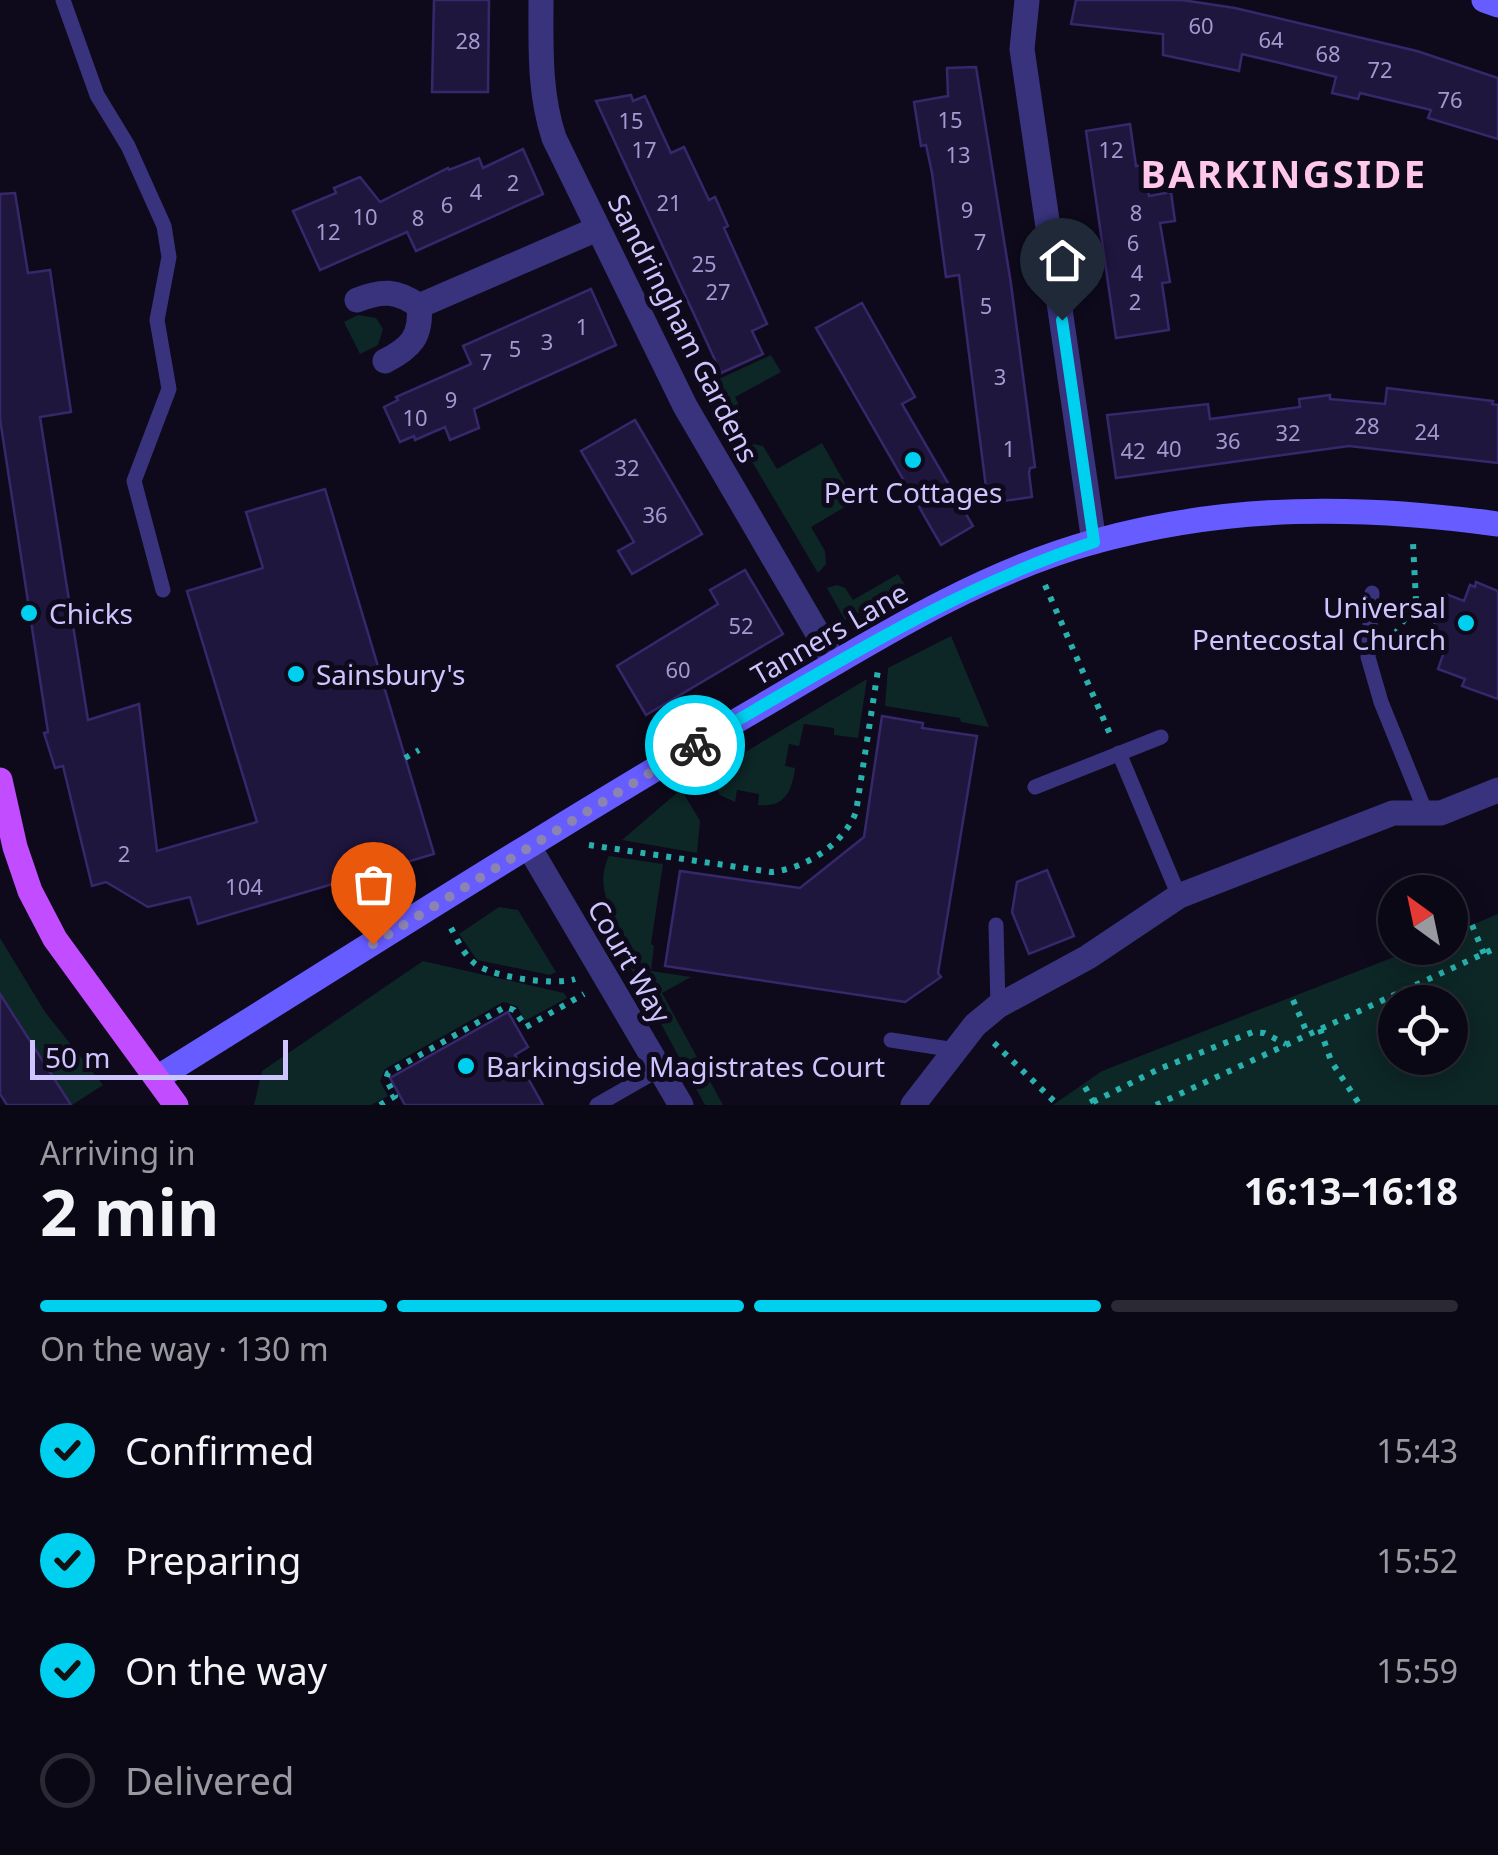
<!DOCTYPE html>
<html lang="en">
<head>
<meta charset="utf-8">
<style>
  body { margin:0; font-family:"Noto Sans",sans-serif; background:#13111e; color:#f1f3f6; height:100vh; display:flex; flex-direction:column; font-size:38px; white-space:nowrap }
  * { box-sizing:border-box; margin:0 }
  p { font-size:32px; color:#999aa0 }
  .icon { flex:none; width:55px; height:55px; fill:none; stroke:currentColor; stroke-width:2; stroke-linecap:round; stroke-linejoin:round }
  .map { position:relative; height:1105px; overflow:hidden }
  .details { display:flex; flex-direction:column; background:#0a0815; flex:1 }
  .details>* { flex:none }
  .needle { width:65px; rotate:327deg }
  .tools { position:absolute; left:1378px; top:875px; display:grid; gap:20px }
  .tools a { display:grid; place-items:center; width:90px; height:90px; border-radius:50%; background:#0a0815; box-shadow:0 5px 25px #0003,0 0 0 2px #2a2934; font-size:50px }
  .scale { position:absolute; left:30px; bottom:25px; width:258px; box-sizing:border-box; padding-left:10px; border:5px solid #cec5ff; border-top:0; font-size:28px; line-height:35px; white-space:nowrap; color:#cec5ff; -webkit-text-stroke:8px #0e0a1c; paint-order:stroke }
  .pin { position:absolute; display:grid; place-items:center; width:85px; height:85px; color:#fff; margin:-102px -42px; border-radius:50% 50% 50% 0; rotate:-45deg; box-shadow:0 0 10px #0007 }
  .pin .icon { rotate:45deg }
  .courier { position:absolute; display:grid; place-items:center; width:100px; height:100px; margin:-50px; border:8px solid #00d0f0; border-radius:50%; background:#fff; color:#222; box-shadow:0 2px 12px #0007 }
  .head em { font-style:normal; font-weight:700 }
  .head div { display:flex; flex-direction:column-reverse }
  .head { display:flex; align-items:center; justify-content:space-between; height:170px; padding:0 40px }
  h1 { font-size:65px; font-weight:700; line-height:75px }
  .bar { display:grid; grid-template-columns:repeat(4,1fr); gap:15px 10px; align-content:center; height:120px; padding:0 40px }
  .bar i { height:12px; border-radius:8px; background:#2a2934 }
  .bar .selected { background:#00d0f0 }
  .bar p { grid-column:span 4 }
  ol { padding:0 40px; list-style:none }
  li { display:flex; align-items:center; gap:30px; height:110px }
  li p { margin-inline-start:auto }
  li .icon { padding:10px; border-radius:50%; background:#00d0f0; color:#111; stroke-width:4 }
  li:last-child { color:#999aa0 }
  li i { width:55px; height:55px; border:5px solid #2a2934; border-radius:50% }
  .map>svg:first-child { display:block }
</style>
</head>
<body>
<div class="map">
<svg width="1498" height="1105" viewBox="0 0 1498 1105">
  <rect width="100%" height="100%" fill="#0e0a1c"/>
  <!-- green -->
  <g fill="#0d2626" fill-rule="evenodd">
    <path d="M358,315L376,318L383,329L378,345L360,354L344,322Z"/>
    <path d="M771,355L781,372L735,397L741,410L740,419L732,426L708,384Z"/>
    <path d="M822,443L855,501L811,527L825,551L826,564L818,573L744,448L754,444L763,446L777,469Z"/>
    <path d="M898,574L906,587L845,620L827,588L837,585L845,588L853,600Z"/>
    <path d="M951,636L989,727L961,722L960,718L885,706L888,668Z"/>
    <path d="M867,679L858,738L834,735V728L804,724L799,746L789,744L785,766L795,768C792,791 785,808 758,805L759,794L737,790L735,802L720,795L711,780L712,772Z"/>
    <path d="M678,792L684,794L700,821L697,853L622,840Z"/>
    <path d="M609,856L663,864L651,944L654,946L651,971L691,977L662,993L723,1105H705L628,963L637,958C620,926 591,892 609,856Z"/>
    <path d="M499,907L518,910L556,972L550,975L477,960L459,934Z"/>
    <path d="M1498,914V1105H1053L1102,1071L1417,948H1450V934ZM1395,1002H1450V1058H1395Z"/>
    <path d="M0,938L45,1012L103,1085L72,1105H62L47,1067L0,994Z"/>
    <path d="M423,961L564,993L567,998L525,1021L517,1006L503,1002L385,1069L380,1081L388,1096L371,1105H254L262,1071Z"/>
  </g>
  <!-- building -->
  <g fill="#1f163e" stroke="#37276b" stroke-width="2.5">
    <path d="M434,0H489L488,92H432Z"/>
    <path d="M1076,0H1182L1235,8L1417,51L1498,78V139L1428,118L1431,110L1360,93L1358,99L1332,93L1336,77L1280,63L1242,54L1239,71L1163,55V34L1071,24Z"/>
    <path d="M976,67L1011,284L1035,467L1030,468L1029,473L1032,497L988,503L959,275L946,277L932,173L926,145L921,146L914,102L948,96L947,68Z"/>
    <path d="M631,95L633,101L645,96L671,153L684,147L709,200L715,197L728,226L724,228L767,324L752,331L763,354L721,373L596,101Z"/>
    <path d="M1130,124L1136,166L1144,165L1149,196L1171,192L1175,221L1160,223L1170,282L1162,283L1169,330L1116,338L1086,131Z"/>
    <path d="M523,149L543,194L416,251L407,232L320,270L293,211L336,193L334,188L360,177L380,202L448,168L449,170L479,158L483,168Z"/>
    <path d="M15,193L28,273L50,270L71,412L40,417L88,720L139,704L157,851L257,822L187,591L263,568L246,512L325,489L434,854L198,924L190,897L148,907L106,882L92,886L63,766L55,768L44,733L48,732L0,419V194Z"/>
    <path d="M591,289L616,345L474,409L479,428L450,440L445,427L415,440L414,436L400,442L384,407L398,400L396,397L471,364L463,346Z"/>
    <path d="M862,303L915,397L902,404L973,526L941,545L816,328Z"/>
    <path d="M1387,388L1493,401L1492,404L1498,405V463L1349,446L1116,478L1107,415L1208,404L1210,419L1300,407L1299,399L1330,395V399L1385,404Z"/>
    <path d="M635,420L702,534L632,574L618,551L634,542L581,451Z"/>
    <path d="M745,570L783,634L646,715L617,666L718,604L710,590Z"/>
    <path d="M1476,582L1498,591V699L1462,686L1465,679L1438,669L1444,652L1426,645L1446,594L1464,601L1470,585L1475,587Z"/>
    <path d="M882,716L923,723L922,728L977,736L938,973L941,977L905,1002L665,966L680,871L800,888L864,837Z"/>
    <path d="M1047,870L1074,936L1029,954L1012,912L1017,882Z"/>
    <path d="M0,994L71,1105H7L0,1094Z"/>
    <path d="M508,1012L528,1047L515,1055L543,1105H405L390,1078Z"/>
  </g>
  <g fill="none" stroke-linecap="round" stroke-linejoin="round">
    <!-- path -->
    <g stroke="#28b1ad" stroke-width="6" stroke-dasharray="5 8" stroke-linecap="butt">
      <path d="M1045,585L1110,734"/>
      <path d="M1395,634L1416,601L1413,543"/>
      <path d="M405,758L419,750"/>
      <path d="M589,845L771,872C805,869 844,844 856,812L878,670"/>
      <path d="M1472,925L1484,954"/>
      <path d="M451,928C457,939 463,953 473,962C488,977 555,986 575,979"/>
      <path d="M1293,1000L1308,1035"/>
      <path d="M1320,1029L1331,1061L1360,1105"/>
      <path d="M994,1043L1058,1105"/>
      <path d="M1085,1087L1094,1103"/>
      <path d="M1093,1102L1159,1069L1253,1032L1264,1033L1286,1044"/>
      <path d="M380,1105L395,1096L386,1079L388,1073L505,1007L514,1010L526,1027L584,994"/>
      <path d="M1156,1105L1498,947"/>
    </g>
    <!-- lane -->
    <g stroke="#39337d" stroke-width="15">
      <path d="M63,0L97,95L128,146L164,226L169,257L157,320L169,389L134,481L163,590"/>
      <path d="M1372,593L1368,657L1381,702L1426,813"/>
      <path d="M1119,753L1179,896"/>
      <path d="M1035,787L1161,737"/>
      <path d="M996,925L998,1006"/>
      <path d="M891,1040L955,1050"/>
      <path d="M597,1105L658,1070"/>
    </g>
    <!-- street -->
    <g stroke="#39337d" stroke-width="25">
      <path d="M541,0C541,48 539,92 554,138L685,406L835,663"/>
      <path d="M1027,0L1022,49L1094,542"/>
      <path d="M357,300C382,290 397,290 419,306L597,229"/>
      <path d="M385,361C411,348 422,336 419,306"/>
      <path d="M529,847L681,1105"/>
      <path d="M913,1105L975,1025L998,1006L1088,957L1179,896L1393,813H1441L1498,790"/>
    </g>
    <!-- secondary -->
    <g stroke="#665cff" stroke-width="25">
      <path d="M1484,0L1498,5"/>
      <path d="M157,1078C358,953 557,825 762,706C868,644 974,575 1093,542C1228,504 1361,505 1498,524"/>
    </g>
    <!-- primary -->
    <path stroke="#c24cff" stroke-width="25" d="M0,780L15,847L30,891L55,939L176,1105"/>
  </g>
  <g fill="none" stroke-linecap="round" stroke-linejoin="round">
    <!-- done -->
    <path stroke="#8b84b0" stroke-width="10" stroke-dasharray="0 18" d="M373,944L695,745"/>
    <!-- route -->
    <path stroke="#00d0f0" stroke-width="12" d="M695,745C825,670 951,589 1094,542L1062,320"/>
  </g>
  <!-- markers -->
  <g fill="#00d0f0" stroke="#0e0a1c" stroke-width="4">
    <circle cx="913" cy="460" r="10"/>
    <circle cx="29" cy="613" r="10"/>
    <circle cx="1466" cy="623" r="10"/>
    <circle cx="296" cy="674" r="10"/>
    <circle cx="466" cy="1066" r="10"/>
  </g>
  <g text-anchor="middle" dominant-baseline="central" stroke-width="10" stroke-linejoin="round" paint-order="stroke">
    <!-- number labels -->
    <g font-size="22" fill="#a299cf">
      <text x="1201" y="25">60</text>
      <text x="1271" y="39">64</text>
      <text x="468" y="40">28</text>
      <text x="1328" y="53">68</text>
      <text x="1380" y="69">72</text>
      <text x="1450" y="99">76</text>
      <text x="950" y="119">15</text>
      <text x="631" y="120">15</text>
      <text x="644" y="149">17</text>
      <text x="1111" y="149">12</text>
      <text x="958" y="154">13</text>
      <text x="513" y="182">2</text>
      <text x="476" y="191">4</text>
      <text x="669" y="202">21</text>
      <text x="447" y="204">6</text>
      <text x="967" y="209">9</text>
      <text x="1136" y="212">8</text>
      <text x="365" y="216">10</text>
      <text x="418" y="217">8</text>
      <text x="328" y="231">12</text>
      <text x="980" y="241">7</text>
      <text x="1133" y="242">6</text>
      <text x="704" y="263">25</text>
      <text x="1137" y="272">4</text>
      <text x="718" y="291">27</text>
      <text x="1135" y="301">2</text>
      <text x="986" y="305">5</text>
      <text x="582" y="326">1</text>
      <text x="547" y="341">3</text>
      <text x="515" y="348">5</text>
      <text x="486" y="361">7</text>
      <text x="1000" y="376">3</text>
      <text x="451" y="399">9</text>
      <text x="415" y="417">10</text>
      <text x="1367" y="425">28</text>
      <text x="1427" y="431">24</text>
      <text x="1288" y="432">32</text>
      <text x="1228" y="440">36</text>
      <text x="1009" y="448">1</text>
      <text x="1169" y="448">40</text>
      <text x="1133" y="450">42</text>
      <text x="627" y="467">32</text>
      <text x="655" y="514">36</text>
      <text x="741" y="625">52</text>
      <text x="678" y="669">60</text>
      <text x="124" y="853">2</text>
      <text x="244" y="886">104</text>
    </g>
    <!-- street labels -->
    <g font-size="28" fill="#cec5ff" stroke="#0e0a1c">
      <text transform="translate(684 328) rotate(63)">Sandringham Gardens</text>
      <text transform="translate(829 633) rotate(-30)">Tanners Lane</text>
      <text transform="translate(630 961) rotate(60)">Court Way</text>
    </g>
    <!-- poi labels -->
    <g font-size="28" fill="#cec5ff" stroke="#0e0a1c" text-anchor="start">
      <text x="913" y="492" text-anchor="middle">Pert Cottages</text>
      <text x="1446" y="607" text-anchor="end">Universal<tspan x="1446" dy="32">Pentecostal Church</tspan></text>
      <text x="49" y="613">Chicks</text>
      <text x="316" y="674">Sainsbury's</text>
      <text x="486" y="1066">Barkingside Magistrates Court</text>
    </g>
    <!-- district labels -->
    <g font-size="38" font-weight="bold" letter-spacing="2.5" fill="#ffc7e9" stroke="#0e0a1c">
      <text x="1284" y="173">BARKINGSIDE</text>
    </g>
  </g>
</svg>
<div class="tools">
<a><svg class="needle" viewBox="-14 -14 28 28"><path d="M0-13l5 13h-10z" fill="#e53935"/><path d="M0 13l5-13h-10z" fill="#999aa0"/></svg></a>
<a><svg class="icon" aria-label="locate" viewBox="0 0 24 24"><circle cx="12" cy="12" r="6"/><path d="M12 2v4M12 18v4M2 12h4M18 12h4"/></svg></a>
</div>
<div class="scale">50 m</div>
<div class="pin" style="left:373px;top:944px;background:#ea580c"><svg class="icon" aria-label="bag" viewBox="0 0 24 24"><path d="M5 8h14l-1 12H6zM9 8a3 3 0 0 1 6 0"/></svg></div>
<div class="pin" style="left:1062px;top:320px;background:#1f2937"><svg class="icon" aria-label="home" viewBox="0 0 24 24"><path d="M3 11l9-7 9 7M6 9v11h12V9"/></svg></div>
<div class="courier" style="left:695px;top:745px"><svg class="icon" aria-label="bike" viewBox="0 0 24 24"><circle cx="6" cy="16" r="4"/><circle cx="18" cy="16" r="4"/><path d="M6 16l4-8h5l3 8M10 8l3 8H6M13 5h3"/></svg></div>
</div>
<section class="details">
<div class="head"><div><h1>2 min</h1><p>Arriving in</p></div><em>16:13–16:18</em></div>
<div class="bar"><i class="selected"></i><i class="selected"></i><i class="selected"></i><i></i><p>On the way · 130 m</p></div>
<ol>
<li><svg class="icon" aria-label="check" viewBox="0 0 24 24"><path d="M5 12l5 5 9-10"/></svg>Confirmed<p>15:43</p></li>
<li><svg class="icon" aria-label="check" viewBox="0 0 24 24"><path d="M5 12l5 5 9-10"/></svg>Preparing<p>15:52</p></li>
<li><svg class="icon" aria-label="check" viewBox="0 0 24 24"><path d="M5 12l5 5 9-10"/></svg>On the way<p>15:59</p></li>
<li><i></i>Delivered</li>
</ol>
</section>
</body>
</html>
